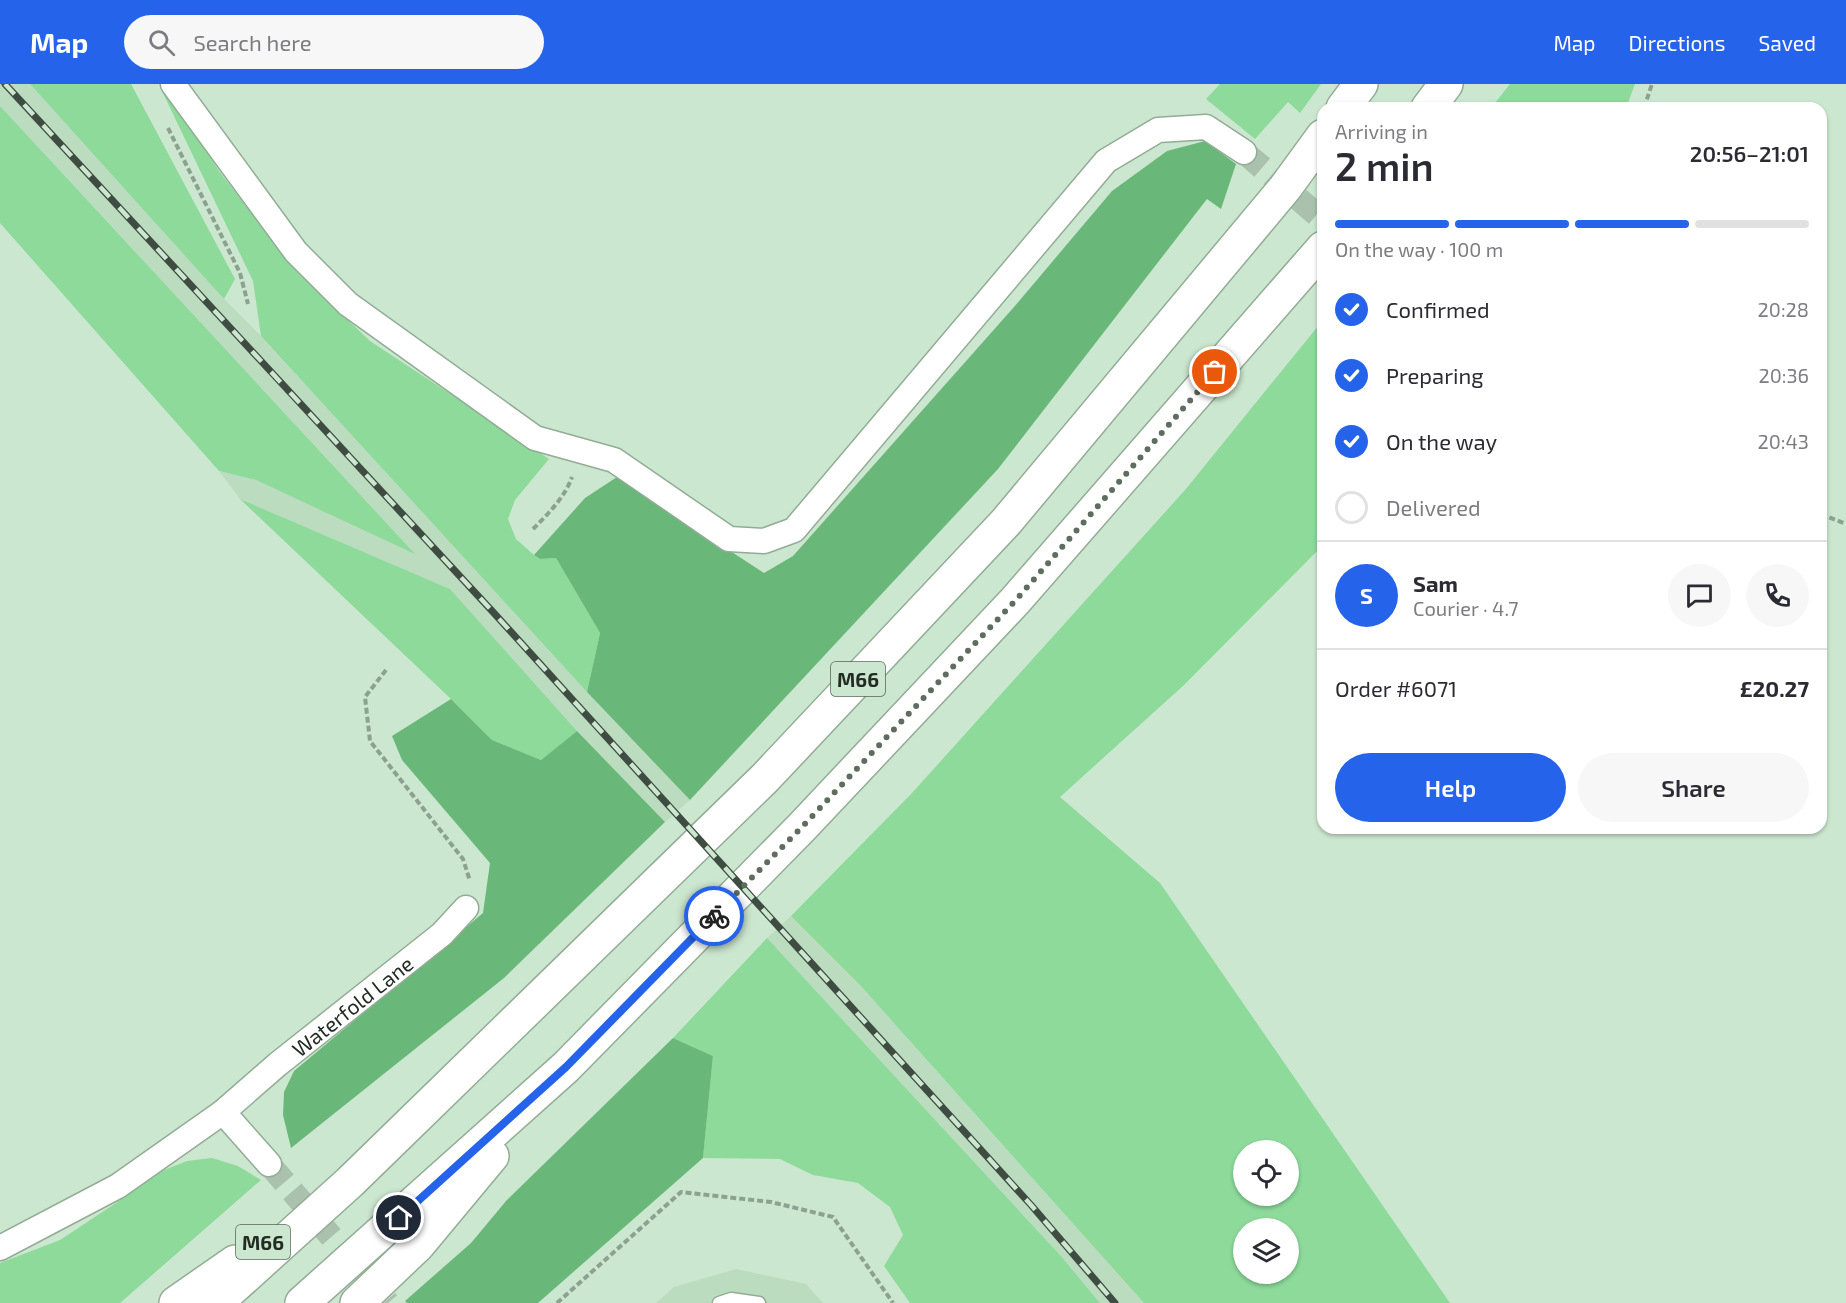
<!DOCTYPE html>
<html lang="en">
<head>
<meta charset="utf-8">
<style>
  body { margin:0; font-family:"Exo 2",sans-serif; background:#f7f7f7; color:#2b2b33; height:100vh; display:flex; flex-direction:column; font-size:22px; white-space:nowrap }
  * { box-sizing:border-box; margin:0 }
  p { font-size:20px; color:#7c7c81 }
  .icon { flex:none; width:33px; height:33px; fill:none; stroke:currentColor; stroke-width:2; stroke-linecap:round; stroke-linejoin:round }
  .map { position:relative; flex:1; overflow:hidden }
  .drawer { position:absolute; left:1317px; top:18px; width:510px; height:732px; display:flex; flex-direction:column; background:#fff; border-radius:18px; box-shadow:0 2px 4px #0004 }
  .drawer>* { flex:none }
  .fabs { position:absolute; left:1233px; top:1056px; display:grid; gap:12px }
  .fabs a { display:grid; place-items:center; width:66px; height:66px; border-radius:50%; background:#fff; box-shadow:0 2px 4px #0004; font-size:30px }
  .pin { position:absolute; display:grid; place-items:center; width:51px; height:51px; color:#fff; margin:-26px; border:3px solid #fff; border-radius:50%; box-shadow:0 2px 6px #0007 }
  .courier { position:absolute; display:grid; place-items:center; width:60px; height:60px; margin:-30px; border:4px solid #2563eb; border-radius:50%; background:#fff; color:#222; box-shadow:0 2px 8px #0007 }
  .overview em { font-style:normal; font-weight:600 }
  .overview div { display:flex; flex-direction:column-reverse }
  .overview { display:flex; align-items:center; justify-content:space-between; height:102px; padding:0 18px }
  h1 { font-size:39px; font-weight:600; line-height:45px }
  .bar { display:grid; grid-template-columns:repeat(4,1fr); gap:9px 6px; align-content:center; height:72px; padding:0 18px }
  .bar i { height:8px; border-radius:4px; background:#e1e1e2 }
  .bar .active { background:#2563eb }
  .bar p { grid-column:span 4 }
  .line { display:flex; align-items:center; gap:15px; padding:0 18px; border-top:2px solid #e1e1e2 }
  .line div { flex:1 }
  .round { display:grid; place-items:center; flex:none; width:63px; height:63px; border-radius:32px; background:#f7f7f7 }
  ol { padding:0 18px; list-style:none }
  li { display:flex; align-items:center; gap:18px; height:66px }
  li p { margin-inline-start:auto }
  li .icon { padding:6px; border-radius:50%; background:#2563eb; color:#fff; stroke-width:4 }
  li:last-child { color:#7c7c81 }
  li i { width:33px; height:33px; border:3px solid #e1e1e2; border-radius:50% }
  .action { display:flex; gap:12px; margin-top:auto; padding:12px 18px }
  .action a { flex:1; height:69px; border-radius:36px; background:#2563eb; color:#fff; font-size:24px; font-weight:600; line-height:69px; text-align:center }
  .action a+a { background:#f7f7f7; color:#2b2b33 }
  header { display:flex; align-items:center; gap:36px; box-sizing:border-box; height:84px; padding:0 30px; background:#2563eb; color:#fff }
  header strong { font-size:28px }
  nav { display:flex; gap:33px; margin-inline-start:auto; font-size:21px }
  .search { width:420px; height:54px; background:#f7f7f7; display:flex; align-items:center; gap:15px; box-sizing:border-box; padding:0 21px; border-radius:33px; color:#7c7c81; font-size:22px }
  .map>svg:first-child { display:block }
</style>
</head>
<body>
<header>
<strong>Map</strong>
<div class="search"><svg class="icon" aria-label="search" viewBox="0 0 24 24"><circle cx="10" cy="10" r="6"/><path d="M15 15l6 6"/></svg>Search here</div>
<nav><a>Map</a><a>Directions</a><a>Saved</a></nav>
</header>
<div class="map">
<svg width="1846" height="1219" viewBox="0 0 1846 1219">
  <rect width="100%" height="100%" fill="#cce7cf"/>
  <!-- built -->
  <g fill="#bbdcbf">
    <path d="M0,0H30L224,215L261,252L587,608L690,716L665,738L577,647L450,505L240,415L219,387L256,396L413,468L0,22Z"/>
    <path d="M791,832L860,901L1144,1219H1100L1060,1171L767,854Z"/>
    <path d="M736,1185L806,1200L823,1219H656L674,1203Z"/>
  </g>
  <!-- green -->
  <g fill="#8dda9b" fill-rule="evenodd">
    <path d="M30,0H131L235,195L224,215Z"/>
    <path d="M1220,0H1321L1300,29L1288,18L1255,55L1206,15Z"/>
    <path d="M1510,0H1635L1626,24H1491Z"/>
    <path d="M166,5L219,87L297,188L370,257L549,375L515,416L508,435L516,455L534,471L540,475L556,474L600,549L587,608L261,252L253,197L162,7Z"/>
    <path d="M0,22L415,470L256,396L219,387L0,139Z"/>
    <path d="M1323,236V461L1184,601L1060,713L1160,799L1450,1219H1144L860,901L791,832L912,709L1185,406ZM1244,1066H1288V1112H1244ZM1244,1144H1288V1190H1244Z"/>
    <path d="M240,415L450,505L577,647L541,676L492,656L451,615Z"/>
    <path d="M767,854L1060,1171L1100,1219H910L884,1182L903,1151L890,1123L858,1099L813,1091L780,1075L703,1074L713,972L673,954Z"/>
    <path d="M212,1074L238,1082L261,1096L120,1219H0V1179L60,1156L128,1111L159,1088L187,1077Z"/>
  </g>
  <!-- forest -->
  <g fill="#6ab879">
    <path d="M1205,57L1236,80L1221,125L1207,115L998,385L690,716L587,608L600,549L556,474L540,475L534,471L585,414L617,393L764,489L793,472L1014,223L1112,107L1167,67Z"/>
    <path d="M451,615L492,656L541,676L577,647L665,738L504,894L291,1064L283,1031L284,1008L294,987L483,829L490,779L402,676L392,652Z"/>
    <path d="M673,954L713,972L703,1074L538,1219H407L405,1217L471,1159L506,1117Z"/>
  </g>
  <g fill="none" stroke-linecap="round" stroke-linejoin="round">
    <!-- minor-tunnel -->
    <g stroke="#aac2ad" stroke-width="24" stroke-dasharray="24 12" stroke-linecap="butt">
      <path d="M1244,68L1323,136"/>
      <path d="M269,1080L388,1219"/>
    </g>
    <defs>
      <path id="service" d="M719,1219L731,1215L759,1219"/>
      <g id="minor">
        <path d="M173,0L296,168L348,220L535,354L614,376L729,455L764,457L794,446L1106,77L1158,46L1206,43L1244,68"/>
        <path d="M223,1028L269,1080"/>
        <path id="s1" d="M0,1164L118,1102L223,1028L278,980L442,850L466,824"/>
      </g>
      <g id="motorway">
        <path d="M1343,24L1361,0"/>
        <path d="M1428,24L1446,0"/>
        <path d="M176,1219L235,1178"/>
        <path d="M216,1219L350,1098L765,694L1006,438L1285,104L1323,52"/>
        <path d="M302,1219L566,983L802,743L1015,517L1323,164"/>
        <path d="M357,1219L418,1161L492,1072"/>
      </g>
    </defs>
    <!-- service casing -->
    <use href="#service" stroke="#92ac96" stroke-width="15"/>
    <!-- minor casing -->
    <use href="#minor" stroke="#92ac96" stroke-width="27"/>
    <!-- motorway casing -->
    <use href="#motorway" stroke="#92ac96" stroke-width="36"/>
    <!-- path -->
    <g stroke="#8ca18f" stroke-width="4" stroke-dasharray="6 3" stroke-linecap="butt">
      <path d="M1644,24L1652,0"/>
      <path d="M168,44L240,189L248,220"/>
      <path d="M1821,430L1846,440"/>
      <path d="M533,445C548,430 565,413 572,393"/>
      <path d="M386,586L365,613L370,657L463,775L470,797"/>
      <path d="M557,1219L681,1108L771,1118L833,1133L893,1219"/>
    </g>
    <!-- service -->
    <use href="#service" stroke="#fff" stroke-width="12"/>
    <!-- minor -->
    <use href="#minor" stroke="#fff" stroke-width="24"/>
    <!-- motorway -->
    <use href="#motorway" stroke="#fff" stroke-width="33"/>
    <defs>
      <path id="rail" d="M5,0L493,528L1031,1121L1115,1219"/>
    </defs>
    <!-- rail casing -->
    <use href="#rail" stroke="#3f4c41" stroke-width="7"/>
    <!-- rail -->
    <use href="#rail" stroke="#cce7cf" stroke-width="4.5" stroke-dasharray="14" stroke-linecap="butt"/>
  </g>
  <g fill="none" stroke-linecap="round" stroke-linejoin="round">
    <!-- done -->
    <path stroke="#5e6d5f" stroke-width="6" stroke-dasharray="0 10.8" d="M714,832L802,743L1015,517L1215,288"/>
    <!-- route -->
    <path stroke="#2563eb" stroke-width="8" d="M399,1134L566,983L714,832"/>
  </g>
  <g text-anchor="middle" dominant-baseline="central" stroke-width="6" stroke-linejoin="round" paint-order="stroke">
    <!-- shield labels -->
    <g fill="#cce7cf" stroke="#556457" stroke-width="1.5">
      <rect x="831" y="578" width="54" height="34" rx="4.5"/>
      <rect x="236" y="1141" width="54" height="34" rx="4.5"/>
    </g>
    <g font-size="20" font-weight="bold" fill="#222c23">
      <text x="858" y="595">M66</text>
      <text x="263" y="1158">M66</text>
    </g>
    <!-- street labels -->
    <g font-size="21" fill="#222c23" stroke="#cce7cf">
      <text stroke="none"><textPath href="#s1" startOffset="429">Waterfold Lane</textPath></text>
    </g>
  </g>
</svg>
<div class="fabs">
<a><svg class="icon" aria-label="locate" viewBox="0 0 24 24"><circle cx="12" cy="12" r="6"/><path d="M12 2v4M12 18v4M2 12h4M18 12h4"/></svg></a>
<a><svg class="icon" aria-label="layers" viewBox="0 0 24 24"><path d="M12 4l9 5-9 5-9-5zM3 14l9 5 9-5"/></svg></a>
</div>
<div class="pin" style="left:1215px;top:288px;background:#ea580c"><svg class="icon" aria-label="bag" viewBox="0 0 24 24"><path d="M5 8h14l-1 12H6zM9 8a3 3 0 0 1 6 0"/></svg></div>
<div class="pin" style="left:399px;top:1134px;background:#1f2937"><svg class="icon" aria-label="home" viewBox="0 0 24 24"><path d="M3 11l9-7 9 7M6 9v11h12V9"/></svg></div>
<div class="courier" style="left:714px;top:832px"><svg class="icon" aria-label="bike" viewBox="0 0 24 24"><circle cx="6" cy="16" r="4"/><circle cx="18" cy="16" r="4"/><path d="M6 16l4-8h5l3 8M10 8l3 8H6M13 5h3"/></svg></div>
<section class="drawer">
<div class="overview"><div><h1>2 min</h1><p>Arriving in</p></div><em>20:56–21:01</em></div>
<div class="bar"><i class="active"></i><i class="active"></i><i class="active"></i><i></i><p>On the way · 100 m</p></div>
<ol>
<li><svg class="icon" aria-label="check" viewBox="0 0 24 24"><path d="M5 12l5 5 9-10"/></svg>Confirmed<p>20:28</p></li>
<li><svg class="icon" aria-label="check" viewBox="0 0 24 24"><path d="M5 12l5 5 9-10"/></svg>Preparing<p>20:36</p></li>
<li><svg class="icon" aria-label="check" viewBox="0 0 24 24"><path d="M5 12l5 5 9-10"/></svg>On the way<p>20:43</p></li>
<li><i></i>Delivered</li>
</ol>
<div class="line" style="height:108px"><b class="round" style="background:#2563eb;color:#fff">S</b><div><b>Sam</b><p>Courier · 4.7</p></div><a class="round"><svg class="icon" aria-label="chat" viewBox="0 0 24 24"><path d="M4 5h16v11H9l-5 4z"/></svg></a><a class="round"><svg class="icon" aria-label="phone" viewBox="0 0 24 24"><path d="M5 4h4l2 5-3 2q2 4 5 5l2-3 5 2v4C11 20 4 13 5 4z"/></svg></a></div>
<div class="line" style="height:78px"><div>Order #6071</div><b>£20.27</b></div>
<div class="action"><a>Help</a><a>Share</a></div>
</section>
</div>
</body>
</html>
